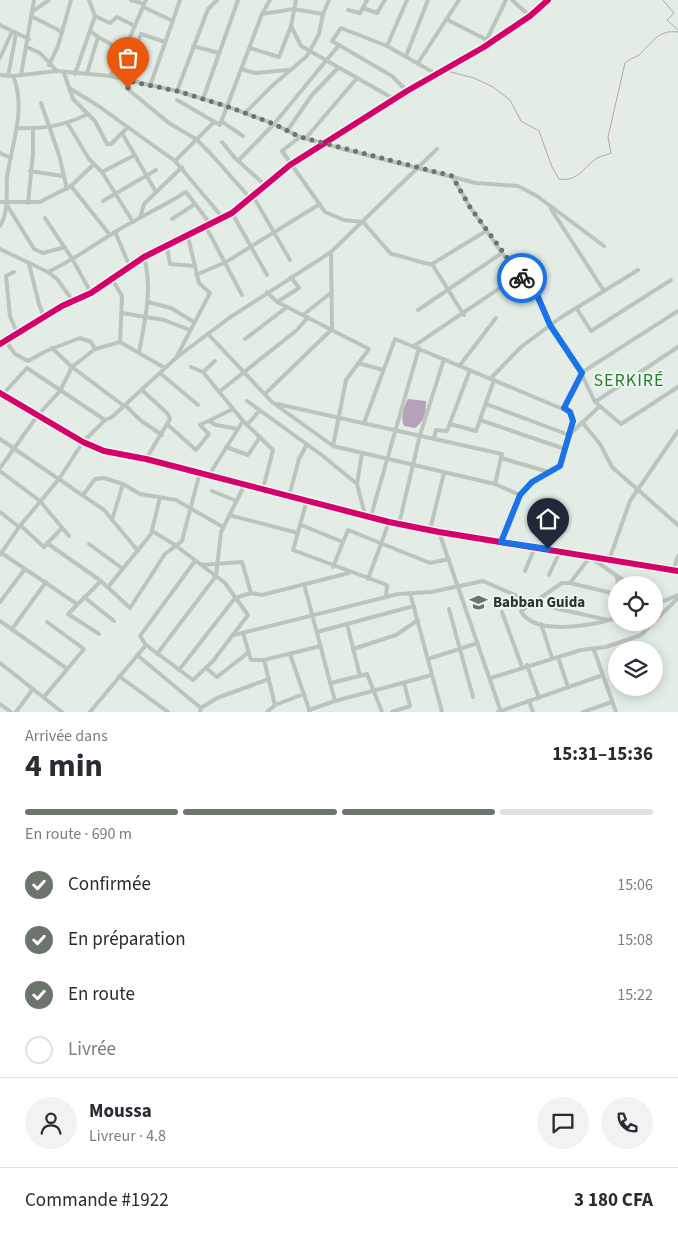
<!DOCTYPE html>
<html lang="fr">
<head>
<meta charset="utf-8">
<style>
  body { margin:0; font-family:"Source Sans 3",sans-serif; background:#f2f2f3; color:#2b2b33; height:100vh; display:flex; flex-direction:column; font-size:19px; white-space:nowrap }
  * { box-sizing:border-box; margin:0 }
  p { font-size:16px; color:#7c7c81 }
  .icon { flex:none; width:28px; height:28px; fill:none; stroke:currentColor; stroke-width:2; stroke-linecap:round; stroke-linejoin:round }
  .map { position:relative; height:712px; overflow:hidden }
  .sheet { display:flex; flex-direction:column; background:#fff; flex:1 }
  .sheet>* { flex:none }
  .tools { position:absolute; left:608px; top:576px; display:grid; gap:10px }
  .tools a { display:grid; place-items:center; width:55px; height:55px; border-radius:50%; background:#fff; box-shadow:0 2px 12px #0003; font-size:25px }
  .pin { position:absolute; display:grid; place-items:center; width:42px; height:42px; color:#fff; margin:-51px -21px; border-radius:50% 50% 50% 0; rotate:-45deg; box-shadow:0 0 5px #0007 }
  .pin .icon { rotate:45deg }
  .courier { position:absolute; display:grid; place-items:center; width:50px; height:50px; margin:-25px; border:4px solid #1a73e8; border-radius:50%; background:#fff; color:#222; box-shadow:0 1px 6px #0007 }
  .overview em { font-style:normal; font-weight:700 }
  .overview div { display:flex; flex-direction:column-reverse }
  .overview { display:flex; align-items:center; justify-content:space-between; height:85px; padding:0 25px }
  h1 { font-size:32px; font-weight:700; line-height:38px }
  .bar { display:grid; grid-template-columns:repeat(4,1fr); gap:8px 5px; align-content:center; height:60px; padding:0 25px }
  .bar i { height:6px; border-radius:4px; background:#e1e1e2 }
  .bar .current { background:#6b756c }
  .bar p { grid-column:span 4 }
  .line { display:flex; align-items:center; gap:12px; padding:0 25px; border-top:1px solid #e1e1e2 }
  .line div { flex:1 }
  .round { display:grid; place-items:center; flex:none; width:52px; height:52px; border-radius:26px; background:#f2f2f3 }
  ol { padding:0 25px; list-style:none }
  li { display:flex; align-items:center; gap:15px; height:55px }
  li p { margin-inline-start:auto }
  li .icon { padding:5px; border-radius:50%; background:#6b756c; color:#fff; stroke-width:4 }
  li:last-child { color:#7c7c81 }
  li i { width:28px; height:28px; border:2px solid #e1e1e2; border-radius:50% }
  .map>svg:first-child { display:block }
</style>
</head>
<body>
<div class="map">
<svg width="678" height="712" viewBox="0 0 678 712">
  <rect width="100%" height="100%" fill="#e3ece5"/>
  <!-- water -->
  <path fill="#b6a1bb" d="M408,399L426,401C426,412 424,422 415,428L404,426C400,418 404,406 408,399Z"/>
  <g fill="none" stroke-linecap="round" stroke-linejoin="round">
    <!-- stream -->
    <g stroke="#b6a1bb" stroke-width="1">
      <path d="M663,0L674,13L667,20L678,30"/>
      <path d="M451,72L474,78L493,87L510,100L521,121L539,131L552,167L559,179C576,182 582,170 593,161C598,156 605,156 611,153L608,137L625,63C629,59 634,58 639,55C652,43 658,29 678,32"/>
    </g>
    <!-- street -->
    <g stroke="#bbc5be" stroke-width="4">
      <path d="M131,0L144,4"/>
      <path d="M512,0L530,16"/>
      <path d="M143,7L173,21"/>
      <path d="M363,8L377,13L385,0"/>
      <path d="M348,10L360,13L367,0"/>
      <path d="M33,11L49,0"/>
      <path d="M262,14L294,9L323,14"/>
      <path d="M95,16L110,23L117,17L135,26"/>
      <path d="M33,17L62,32"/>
      <path d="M446,19L489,41"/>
      <path d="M0,25L29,39"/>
      <path d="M291,26L301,46L394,99"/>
      <path d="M98,37L124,51"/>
      <path d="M484,45L506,0"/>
      <path d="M193,46L219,53"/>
      <path d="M387,46L407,0"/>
      <path d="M27,47L40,53L57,71"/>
      <path d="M250,48L279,57L291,26L296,0"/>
      <path d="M406,56L428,0"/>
      <path d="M0,58L12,32"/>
      <path d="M418,63L459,0"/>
      <path d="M49,65L58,46L71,0"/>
      <path d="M241,69L255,73L288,70"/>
      <path d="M64,73L73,99L95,121L107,144H111L128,127"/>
      <path d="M87,73L98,37L90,31"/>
      <path d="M75,74L95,16L89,0"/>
      <path d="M0,75L13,76L57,71L110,76L177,91L226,106L274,124L300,137L343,149L476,183L518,186L537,196L604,246"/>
      <path d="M21,75L34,0"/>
      <path d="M8,76L16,34"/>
      <path d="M110,76L124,51L146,0"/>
      <path d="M124,80L130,91L169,123L196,139L211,154L250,198"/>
      <path d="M125,80L141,34L165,42"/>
      <path d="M150,86L180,0"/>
      <path d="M69,88L97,105L175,161L223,218"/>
      <path d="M177,91L208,9L217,0"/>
      <path d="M407,91L392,76L332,41L341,28L387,46L436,74"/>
      <path d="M203,99L238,0"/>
      <path d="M177,100L220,125L262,14L270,0"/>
      <path d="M41,103L59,155L67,189"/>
      <path d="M246,112L273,85L307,56L319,34L323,14L329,0"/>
      <path d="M221,121L243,136"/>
      <path d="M68,124L89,159L102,172L133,222"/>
      <path d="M17,128C43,129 64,126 88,114"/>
      <path d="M287,131L312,95L338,68"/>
      <path d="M122,133L156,192"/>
      <path d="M300,137L282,151L325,212L344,220L363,222L391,254C405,256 421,264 432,264L486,231"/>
      <path d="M306,138L357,78"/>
      <path d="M222,142L235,158L266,186"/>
      <path d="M0,153L11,158"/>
      <path d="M175,161L214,122"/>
      <path d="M238,161L274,124L339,45"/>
      <path d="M30,171L62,176"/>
      <path d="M102,172L135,155"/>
      <path d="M452,176L470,207L502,253L519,275L530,285L550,325L581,373L595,402L621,424L678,387"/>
      <path d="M71,186L110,235"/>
      <path d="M253,196L290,260"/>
      <path d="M103,201L156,170"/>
      <path d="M0,202H40L71,186L94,164"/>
      <path d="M28,203L33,154V129"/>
      <path d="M7,205L34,249L43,253L65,247"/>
      <path d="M551,209L604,291"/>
      <path d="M232,213L267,275"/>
      <path d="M45,218L73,260L91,293"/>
      <path d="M140,218L144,204L182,167"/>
      <path d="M172,219L195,204"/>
      <path d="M0,226C9,211 6,195 7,178C11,145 27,109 13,76"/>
      <path d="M206,227L242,295"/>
      <path d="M115,232L130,267"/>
      <path d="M167,247L170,264L194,266"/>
      <path d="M0,249L48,272L57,279L73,301"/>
      <path d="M29,264L39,304L44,317"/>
      <path d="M432,264L464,315"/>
      <path d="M14,272L6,276L10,316L17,333"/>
      <path d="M48,272C72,261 92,246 115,232C138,218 162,207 186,192L211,225"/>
      <path d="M196,275L226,262L320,204"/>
      <path d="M112,279L122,296L120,342"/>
      <path d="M267,292L277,302L369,349L346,380L333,446"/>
      <path d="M148,302L171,308L194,322"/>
      <path d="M277,302L299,288L291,277"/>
      <path d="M577,309L591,331L671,280"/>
      <path d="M418,310L502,253"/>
      <path d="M122,313L164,320L190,330"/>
      <path d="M303,315L332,292"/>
      <path d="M208,334L272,402L333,446L495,484L520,495"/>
      <path d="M245,339L287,307"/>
      <path d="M5,340L15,354L28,361L46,351L80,338L91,342L95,349"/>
      <path d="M0,344L62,306L91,293L144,257L232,213L290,165L407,91L484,47L530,16L548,0"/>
      <path d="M414,346L519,275"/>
      <path d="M52,348L72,367L124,406"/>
      <path d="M139,352C145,320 153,289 144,257"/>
      <path d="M177,356L210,293L199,283L188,237"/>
      <path d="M358,363L383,370"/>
      <path d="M460,365L496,318"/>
      <path d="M191,367L203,372L243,421L273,450L263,489"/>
      <path d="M203,372L215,361"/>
      <path d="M160,373L198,405"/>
      <path d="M491,378L521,347L560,318L638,270"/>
      <path d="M142,390L168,414L170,419L146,459"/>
      <path d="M219,392L297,330L308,317"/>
      <path d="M0,393L83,442L104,451L146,459L389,522L439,532L678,571"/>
      <path d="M3,394L27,368L105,420"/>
      <path d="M265,394L332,329L331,252"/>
      <path d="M247,401L323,456L357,484"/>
      <path d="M595,402L678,347"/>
      <path d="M277,404L502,454L495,484"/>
      <path d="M486,404L569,435L600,406"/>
      <path d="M125,405L140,420L162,435"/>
      <path d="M564,408L581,373L678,311"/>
      <path d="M480,420L565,449"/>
      <path d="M209,421L216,425L238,429"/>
      <path d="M582,422L600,444L612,467L678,525"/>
      <path d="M364,423L395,339L570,412L573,421L560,466L532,482L520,495L501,542"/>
      <path d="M450,424L476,431L494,380"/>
      <path d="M168,425L196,450L209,434L200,425L233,409"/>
      <path d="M247,425L259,411"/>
      <path d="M434,438L436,430L447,431L470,370"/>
      <path d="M0,439L104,510L138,551"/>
      <path d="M226,447L248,455L260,437"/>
      <path d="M362,453L357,484L365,515"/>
      <path d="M501,458L549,472"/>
      <path d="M0,468L38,415L60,391L72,367L95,349L120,342L165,368"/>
      <path d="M0,471L40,501L69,536"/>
      <path d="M209,475L243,421"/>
      <path d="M212,491L237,501"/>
      <path d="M83,495L95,479L104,478L123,484L140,494L176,500L223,527"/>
      <path d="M289,496L299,459L306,446"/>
      <path d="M307,500L293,550L387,585L386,597"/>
      <path d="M0,512L19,527"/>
      <path d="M229,515L298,533"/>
      <path d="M371,516L419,348"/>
      <path d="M112,520L123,484"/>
      <path d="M399,524L420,435L444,359"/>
      <path d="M20,525L44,547L62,528"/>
      <path d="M301,525L343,542L333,567"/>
      <path d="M430,530L444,473"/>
      <path d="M152,531L175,545L225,583L248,615L213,661L193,680L146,645L140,636L195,561"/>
      <path d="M439,532L501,712"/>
      <path d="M343,542L348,530L430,563L449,559"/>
      <path d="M47,543L101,581L130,608L165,554L182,541L200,472"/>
      <path d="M89,544L123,569"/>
      <path d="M0,552L77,604"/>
      <path d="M0,555L19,527L59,479L83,442L105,420L112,417L176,358L229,318L331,252L437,149"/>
      <path d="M609,560L630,501L678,431"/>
      <path d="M525,571L535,547"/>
      <path d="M673,571L678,556"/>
      <path d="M549,575L560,551"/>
      <path d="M617,576L618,585"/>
      <path d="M368,579L389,522"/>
      <path d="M570,583L616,594"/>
      <path d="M304,584L335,701"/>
      <path d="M108,587L151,534L160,498"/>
      <path d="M251,593L262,595L349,573"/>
      <path d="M410,593L442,712"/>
      <path d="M84,597L114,621"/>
      <path d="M0,602L25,569"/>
      <path d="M654,605L678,595"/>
      <path d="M554,608L608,620"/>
      <path d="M449,609L473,697"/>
      <path d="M502,612L522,667"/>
      <path d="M616,618C594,625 534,637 521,611L562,583H570L590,557L630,585"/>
      <path d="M0,621L66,668"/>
      <path d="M347,624L360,676"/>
      <path d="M541,624L552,658"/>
      <path d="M12,629L46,582"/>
      <path d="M317,632L414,606"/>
      <path d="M243,633L251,660H264L321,646"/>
      <path d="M99,634L68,614L101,581"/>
      <path d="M234,635L398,594L431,592L483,581L533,603"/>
      <path d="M353,649L396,635L418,620"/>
      <path d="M594,650L616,712"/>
      <path d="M157,654L216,576L221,532L245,484"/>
      <path d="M290,654L310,712"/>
      <path d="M137,655L201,708"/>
      <path d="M558,657L568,687"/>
      <path d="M428,659L478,643"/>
      <path d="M264,660L275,705"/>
      <path d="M0,663L62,712"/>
      <path d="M527,665L539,698"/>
      <path d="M206,668L217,677L249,652"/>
      <path d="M179,670L235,598L251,593L242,562L201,565"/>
      <path d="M119,676L168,712"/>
      <path d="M491,678L581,650L606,647L641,635L678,598"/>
      <path d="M331,683L367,674L382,712"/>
      <path d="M44,697L84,649L47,622"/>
      <path d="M529,701L533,712"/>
      <path d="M0,704L11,712"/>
      <path d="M309,710L335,701L432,675"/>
      <path d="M16,712L33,689"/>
      <path d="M90,712L146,645"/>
      <path d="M200,712L201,708L217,698L269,679"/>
      <path d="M267,712L275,705L304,694"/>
      <path d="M392,712L410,706L404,683"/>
      <path d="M498,712L603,675"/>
      <path d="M583,712L612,702"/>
    </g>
    <defs>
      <g id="cycleway">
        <path d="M0,344L62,306L91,293L144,257L232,213L290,165L407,91L484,47L530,16L548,0"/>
        <path d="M0,393L83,442L104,451L146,459L389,522L439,532L678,571"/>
      </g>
    </defs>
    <!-- cycleway casing -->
    <use href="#cycleway" stroke="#ebf8ef" stroke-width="9"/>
    <!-- cycleway -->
    <use href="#cycleway" stroke="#d6006c" stroke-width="6"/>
  </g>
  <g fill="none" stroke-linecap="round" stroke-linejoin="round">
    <!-- done -->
    <path stroke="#6b756c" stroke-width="5" stroke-dasharray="0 9" d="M128,88L124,80L177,91L226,106L274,124L300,137L452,176L470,207L522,278"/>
    <!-- route -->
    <path stroke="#1a73e8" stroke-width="6" d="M522,278L538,297L550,325L582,373L564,408L570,412L573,421L560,466L532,482L520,495L501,542L548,549"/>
  </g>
  <!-- icons -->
  <defs>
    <symbol id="school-bare" viewBox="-9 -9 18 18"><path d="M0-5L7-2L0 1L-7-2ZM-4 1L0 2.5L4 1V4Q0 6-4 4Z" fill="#6b756c" stroke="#ebf8ef" stroke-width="2.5" paint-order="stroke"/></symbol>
  </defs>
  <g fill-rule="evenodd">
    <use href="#school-bare" x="466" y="590" width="25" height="25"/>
  </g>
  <g text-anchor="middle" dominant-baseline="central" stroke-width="4" stroke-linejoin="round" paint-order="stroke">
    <!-- poi labels -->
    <g font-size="15" font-weight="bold" fill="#2a352b" stroke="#ebf8ef" text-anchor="start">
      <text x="493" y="602">Babban Guida</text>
    </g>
    <!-- quarter labels -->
    <g font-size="18" letter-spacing="1" fill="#2d7a2f" stroke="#ebf8ef">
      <text x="629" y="380">SERKIRÉ</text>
    </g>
  </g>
</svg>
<div class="tools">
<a><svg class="icon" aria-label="locate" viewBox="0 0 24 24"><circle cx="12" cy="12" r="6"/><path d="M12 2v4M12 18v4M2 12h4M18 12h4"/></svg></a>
<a><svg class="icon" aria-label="layers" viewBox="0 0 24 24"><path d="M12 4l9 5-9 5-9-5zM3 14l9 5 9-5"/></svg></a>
</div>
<div class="pin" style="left:128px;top:88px;background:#ea580c"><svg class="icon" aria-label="bag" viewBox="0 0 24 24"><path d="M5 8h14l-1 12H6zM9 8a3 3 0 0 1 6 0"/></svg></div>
<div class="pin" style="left:548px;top:549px;background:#1f2937"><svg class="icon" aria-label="home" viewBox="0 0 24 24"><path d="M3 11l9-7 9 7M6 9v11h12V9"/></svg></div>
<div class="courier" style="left:522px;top:278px"><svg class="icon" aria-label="bike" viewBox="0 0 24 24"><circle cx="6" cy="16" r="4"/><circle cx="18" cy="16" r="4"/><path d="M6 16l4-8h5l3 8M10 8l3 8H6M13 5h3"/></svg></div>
</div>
<section class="sheet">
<div class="overview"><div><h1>4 min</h1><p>Arrivée dans</p></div><em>15:31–15:36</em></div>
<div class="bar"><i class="current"></i><i class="current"></i><i class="current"></i><i></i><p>En route · 690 m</p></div>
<ol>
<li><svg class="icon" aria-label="check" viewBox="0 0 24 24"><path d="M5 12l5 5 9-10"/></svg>Confirmée<p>15:06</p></li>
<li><svg class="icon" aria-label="check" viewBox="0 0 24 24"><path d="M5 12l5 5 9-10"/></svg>En préparation<p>15:08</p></li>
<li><svg class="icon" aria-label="check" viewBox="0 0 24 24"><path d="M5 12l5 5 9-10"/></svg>En route<p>15:22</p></li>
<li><i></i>Livrée</li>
</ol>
<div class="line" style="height:90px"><a class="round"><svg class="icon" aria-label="person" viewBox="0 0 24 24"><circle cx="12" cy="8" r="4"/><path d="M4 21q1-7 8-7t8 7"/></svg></a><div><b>Moussa</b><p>Livreur · 4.8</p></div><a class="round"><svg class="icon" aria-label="chat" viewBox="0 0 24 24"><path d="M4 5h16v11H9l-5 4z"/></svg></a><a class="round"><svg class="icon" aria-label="phone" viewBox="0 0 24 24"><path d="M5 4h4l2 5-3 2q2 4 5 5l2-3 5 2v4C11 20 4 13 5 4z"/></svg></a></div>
<div class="line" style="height:65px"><div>Commande #1922</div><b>3 180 CFA</b></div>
</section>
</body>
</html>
